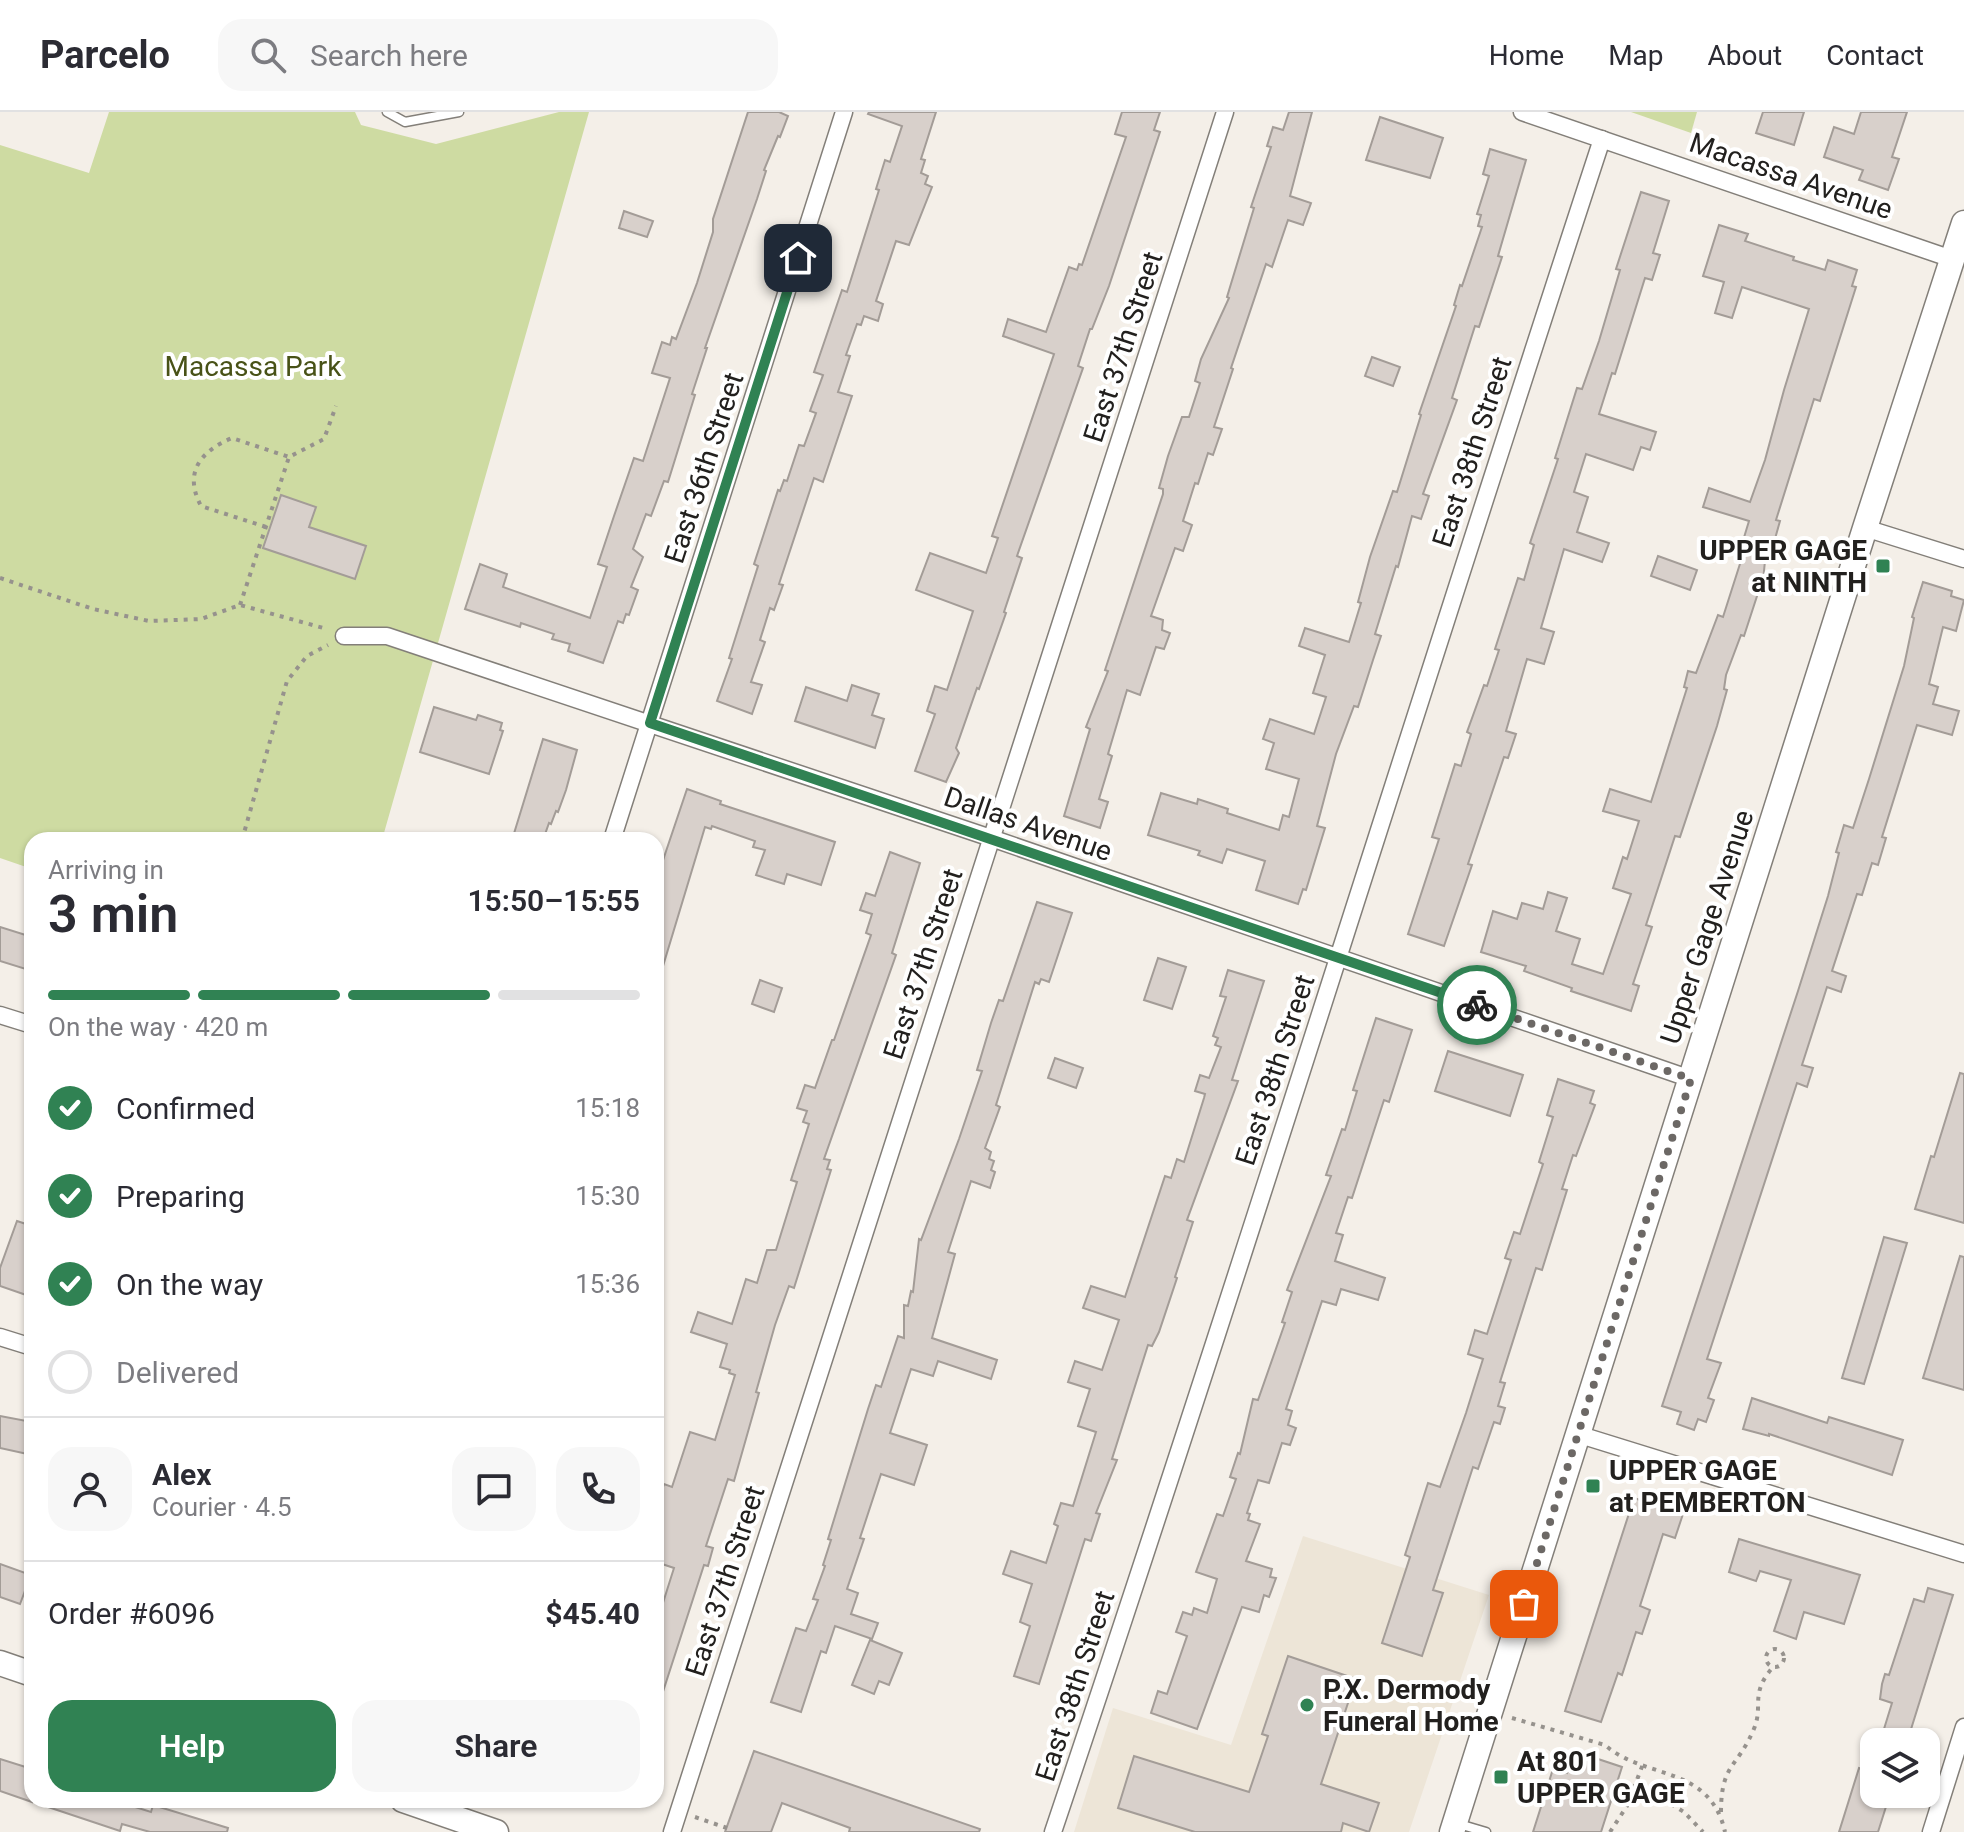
<!DOCTYPE html>
<html lang="en">
<head>
<meta charset="utf-8">
<style>
  body { margin:0; font-family:Roboto,sans-serif; background:#f7f7f7; color:#2b2b33; height:100vh; display:flex; flex-direction:column; font-size:30px; white-space:nowrap }
  * { box-sizing:border-box; margin:0 }
  p { font-size:26px; color:#7c7c81 }
  .icon { flex:none; width:44px; height:44px; fill:none; stroke:currentColor; stroke-width:2; stroke-linecap:round; stroke-linejoin:round }
  .map { position:relative; flex:1; overflow:hidden }
  .details { position:absolute; left:24px; top:720px; width:640px; height:976px; display:flex; flex-direction:column; background:#fff; border-radius:24px; box-shadow:0 2px 6px #0004 }
  .details>* { flex:none }
  .tools { position:absolute; left:1860px; top:1616px; display:grid; gap:16px }
  .tools a { display:grid; place-items:center; width:80px; height:80px; border-radius:16px; background:#fff; box-shadow:0 2px 6px #0004; font-size:40px }
  .pin { position:absolute; display:grid; place-items:center; width:68px; height:68px; color:#fff; margin:-34px; border-radius:16px; box-shadow:0 4px 12px #0006 }
  .courier { position:absolute; display:grid; place-items:center; width:80px; height:80px; margin:-40px; border:6px solid #308253; border-radius:50%; background:#fff; color:#222; box-shadow:0 2px 10px #0007 }
  .headline em { font-style:normal; font-weight:600 }
  .headline div { display:flex; flex-direction:column-reverse }
  .headline { display:flex; align-items:center; justify-content:space-between; height:136px; padding:0 24px }
  h1 { font-size:52px; font-weight:600; line-height:60px }
  .bar { display:grid; grid-template-columns:repeat(4,1fr); gap:12px 8px; align-content:center; height:96px; padding:0 24px }
  .bar i { height:10px; border-radius:6px; background:#e1e1e2 }
  .bar .active { background:#308253 }
  .bar p { grid-column:span 4 }
  .line { display:flex; align-items:center; gap:20px; padding:0 24px; border-top:2px solid #e1e1e2 }
  .line div { flex:1 }
  .round { display:grid; place-items:center; flex:none; width:84px; height:84px; border-radius:24px; background:#f7f7f7 }
  ol { padding:0 24px; list-style:none }
  li { display:flex; align-items:center; gap:24px; height:88px }
  li p { margin-inline-start:auto }
  li .icon { padding:8px; border-radius:50%; background:#308253; color:#fff; stroke-width:4 }
  li:last-child { color:#7c7c81 }
  li i { width:44px; height:44px; border:4px solid #e1e1e2; border-radius:50% }
  .action { display:flex; gap:16px; margin-top:auto; padding:16px 24px }
  .action a { flex:1; height:92px; border-radius:24px; background:#308253; color:#fff; font-size:32px; font-weight:600; line-height:92px; text-align:center }
  .action a+a { background:#f7f7f7; color:#2b2b33 }
  header { display:flex; align-items:center; gap:48px; box-sizing:border-box; height:112px; padding:0 40px; background:#fff; border-bottom:2px solid #e1e1e2 }
  header strong { font-size:38px }
  nav { display:flex; gap:44px; margin-inline-start:auto; font-size:28px }
  .search { width:560px; height:72px; background:#f7f7f7; display:flex; align-items:center; gap:20px; box-sizing:border-box; padding:0 28px; border-radius:24px; color:#7c7c81; font-size:30px }
  .map>svg:first-child { display:block }
</style>
</head>
<body>
<header>
<strong>Parcelo</strong>
<div class="search"><svg class="icon" aria-label="search" viewBox="0 0 24 24"><circle cx="10" cy="10" r="6"/><path d="M15 15l6 6"/></svg>Search here</div>
<nav><a>Home</a><a>Map</a><a>About</a><a>Contact</a></nav>
</header>
<div class="map">
<svg width="1964" height="1720" viewBox="0 0 1964 1720">
  <rect width="100%" height="100%" fill="#f4efe8"/>
  <!-- built -->
  <path fill="#ede5d7" d="M1303,1424L1489,1483L1409,1720H1074L1113,1596L1231,1633Z"/>
  <!-- green -->
  <g fill="#cedba2">
    <path d="M109,0H355L361,13L436,32L559,0H589L382,728H32V757L0,746V33L89,61Z"/>
    <path d="M1631,0H1697L1691,21Z"/>
  </g>
  <!-- building -->
  <g fill="#d8d0cb" stroke="#a39c97" stroke-width="2">
    <path d="M748,0H779L788,4L780,25L778,24L764,58L766,59L757,87L705,236H707L692,282L695,283L668,370L664,369L651,404L646,402L633,437L643,445L631,475L638,478L629,503L626,502L623,511L618,509L603,551L568,539L570,532L552,527L554,522L521,511L520,515L465,497L480,452L507,462L503,475L590,506L607,455L598,452L614,404L634,346L643,349L670,266L652,261L662,230L670,233L672,225L676,227L697,171L713,120V107Z"/>
    <path d="M869,0H936L921,47L925,48L921,61L928,64L925,72L932,75L909,133L896,129L876,189L883,192L878,209L864,204L861,213L857,212L846,243L850,244L838,280L852,284L823,370L814,366L779,472L783,473L774,498L770,496L760,528L765,530L751,570L762,573L752,602L717,589L732,547L729,546L758,454L754,452L778,378L780,379L784,368L787,369L799,333L804,334L816,301L810,299L823,263L814,260L842,178L847,180L879,78L876,77L885,48L890,50L902,14L868,2Z"/>
    <path d="M1122,0H1160L1154,18L1160,20L1109,174L1092,217H1090L1078,254L1083,256L1017,444L1022,446L1004,500L1006,501L979,577L977,576L956,636L959,641L946,670L915,659L935,602L927,599L935,574L947,578L973,499L916,478L930,441L986,461L998,426L992,424L1054,242L1003,224L1008,207L1046,220L1069,155L1077,158L1079,152L1082,153L1126,25L1115,22Z"/>
    <path d="M1289,0H1312L1290,84L1311,91L1303,113L1288,108L1272,155L1266,152L1231,256L1233,257L1214,315L1222,317L1213,343L1208,341L1198,372L1195,371L1183,409L1192,413L1183,439L1175,436L1151,504L1163,508L1162,518L1170,521L1164,537L1156,535L1140,583L1127,578L1108,642L1112,644L1099,687L1108,690L1100,716L1064,704L1090,617L1086,615L1108,559L1105,558L1163,382V377L1159,376L1168,344L1182,305H1189L1200,271L1195,269L1201,247L1229,186L1227,185L1254,96L1251,95L1271,35L1267,34L1273,15L1283,18Z"/>
    <path d="M1763,0H1804L1794,33L1756,21Z"/>
    <path d="M1861,0H1907L1892,45L1899,47L1888,78L1859,68L1863,58L1824,45L1834,15L1854,22Z"/>
    <path d="M1380,5L1443,26L1430,66L1366,48Z"/>
    <path d="M1490,37L1526,48L1498,144L1502,145L1479,215L1475,214L1452,286L1457,288L1423,382L1429,384L1421,407L1412,404L1398,455L1396,454L1375,522L1381,524L1373,548L1358,595L1354,594L1336,642L1317,714L1325,716L1306,778L1303,777L1298,792L1256,778L1265,749L1227,737L1222,751L1198,743L1200,739L1148,723L1161,681L1197,692L1198,687L1228,697L1227,701L1279,718L1283,703L1289,705L1299,667L1266,657L1274,631L1263,627L1270,607L1314,622L1326,585L1313,581L1325,543L1299,534L1305,516L1349,530L1361,491L1358,490L1370,445L1393,379L1397,380L1421,303L1419,302L1456,194L1454,193L1460,173L1462,174L1482,115L1478,114L1481,103L1477,102L1489,64L1483,62Z"/>
    <path d="M1641,80L1669,89L1653,141L1660,143L1652,168L1645,166L1615,262L1612,261L1599,302L1656,320L1650,338L1641,335L1633,358L1586,342L1574,380L1588,385L1577,420L1609,431L1602,450L1564,437L1541,516L1554,520L1544,552L1527,547L1506,619L1516,622L1508,646L1504,645L1468,752L1472,753L1444,834L1408,822L1439,727L1432,725L1455,652L1461,654L1471,622L1467,620L1484,573L1487,574L1499,538L1495,537L1518,466L1524,468L1534,433L1530,431L1558,347L1555,346L1577,276L1582,277L1599,229L1620,158L1616,157Z"/>
    <path d="M624,99L653,109L647,125L619,116Z"/>
    <path d="M1719,113L1748,122L1745,129L1794,145L1793,148L1825,158L1828,148L1857,158L1852,174L1856,175L1820,289L1814,287L1776,408L1780,409L1771,441L1766,439L1762,479L1759,478L1744,524L1741,523L1726,563L1724,577L1727,578L1717,614L1680,725L1675,724L1646,813L1652,815L1633,872L1639,874L1631,899L1571,879L1572,876L1524,859L1526,854L1481,840L1493,799L1517,807L1522,791L1543,797L1548,780L1567,786L1556,819L1580,827L1572,852L1603,862L1631,782L1613,776L1623,745L1627,747L1639,709L1603,699L1610,677L1651,690L1687,576L1684,575L1688,559L1696,561L1718,503L1723,505L1746,433L1742,432L1749,409L1703,395L1709,376L1750,390L1765,348L1784,278L1809,197L1742,175L1732,206L1715,201L1724,170L1703,164Z"/>
    <path d="M1372,245L1400,255L1393,274L1365,264Z"/>
    <path d="M281,383L316,395L309,415L366,434L355,467L263,436Z"/>
    <path d="M1658,444L1697,458L1690,478L1651,464Z"/>
    <path d="M1923,470L1952,479L1951,484L1964,488L1956,519L1943,515L1929,572L1938,575L1933,592L1959,599L1952,623L1917,613L1882,725L1886,726L1878,753L1872,751L1862,783L1857,782L1832,859L1846,864L1841,880L1827,875L1802,953L1813,956L1807,975L1797,971L1710,1238L1707,1247L1721,1251L1708,1286L1714,1288L1706,1310L1698,1307L1694,1318L1677,1312L1681,1300L1662,1294L1798,879L1828,784L1839,741L1836,740L1844,713L1853,716L1869,667L1904,554L1914,506L1912,505Z"/>
    <path d="M852,573L879,582L872,603L884,607L875,636L795,609L806,575L847,589Z"/>
    <path d="M434,595L476,608L478,603L502,611L500,618L503,619L489,662L420,640Z"/>
    <path d="M543,627L577,638L566,678L558,700L556,699L551,712L549,711L543,728H512Z"/>
    <path d="M687,677L721,689L720,692L835,730L821,773L787,762L784,772L756,763L765,738L753,735L755,729L712,714L711,717L705,715L660,864H656V769Z"/>
    <path d="M890,740L920,751L892,841L896,843L824,1047L830,1048L827,1057L831,1058L794,1176L789,1174L775,1213L756,1280L759,1281L734,1369L728,1367L706,1434L713,1436L708,1454L704,1453L659,1592L656,1591V1513L674,1456L656,1450V1397L664,1372L672,1375L690,1320L715,1328L735,1263L729,1261L730,1258L720,1255L727,1232L691,1220L698,1200L732,1212L746,1167L757,1171L767,1138H776L797,1070L791,1068L809,1012L803,1010L807,999L797,996L805,973L815,976L832,928H834L871,823L866,821L872,802L860,798L866,781L875,784Z"/>
    <path d="M1037,790L1072,801L1049,870L1041,867L1039,872L1035,870L996,993L1000,995L985,1036L991,1040L989,1047L994,1049L991,1058L995,1060L990,1076L971,1069L948,1140L955,1142L932,1226L997,1248L991,1267L938,1249L933,1264L911,1257L890,1321L927,1333L914,1373L881,1362L860,1426L864,1427L847,1477L858,1481L851,1502L878,1511L872,1527L835,1514L826,1541L821,1539L801,1600L771,1590L796,1516L806,1519L818,1488L813,1487L825,1454L823,1453L831,1428L828,1427L868,1297L876,1273L881,1275L898,1224L904,1226V1193L908,1194L911,1179L913,1180L919,1127L921,1128L959,1027L982,959L977,958L991,911L999,888L1003,889Z"/>
    <path d="M0,815L32,825V859L0,849Z"/>
    <path d="M1158,846L1186,855L1172,897L1144,888Z"/>
    <path d="M1228,858L1264,869L1232,968L1238,969L1187,1108L1193,1110L1175,1165L1177,1166L1159,1220L1152,1234L1148,1233L1112,1347L1117,1348L1096,1401L1100,1402L1091,1429L1085,1427L1039,1572L1014,1564L1030,1514L1020,1510L1032,1472L1003,1462L1011,1439L1046,1451L1058,1414L1054,1412L1061,1391L1073,1394L1096,1320L1078,1314L1090,1277L1068,1270L1075,1249L1102,1258L1119,1208L1083,1196L1091,1174L1125,1185L1165,1064L1171,1066L1177,1047L1184,1050L1204,986L1205,982L1195,979L1200,963L1209,966L1221,935L1215,933L1218,926L1213,924L1226,885L1220,884Z"/>
    <path d="M760,868L782,876L774,900L752,892Z"/>
    <path d="M1376,906L1412,918L1389,990L1384,988L1352,1086L1348,1085L1336,1121L1343,1123L1335,1149L1385,1166L1378,1188L1341,1177L1336,1193L1322,1189L1286,1297L1292,1299L1288,1313L1296,1316L1290,1333L1282,1331L1269,1371L1258,1368L1247,1401L1250,1402L1248,1408L1260,1412L1246,1449L1272,1457L1270,1465L1276,1466L1269,1485L1264,1483L1259,1500L1242,1495L1197,1617L1151,1601L1158,1579L1167,1582L1187,1524L1176,1520L1183,1500L1192,1503L1194,1496L1207,1501L1217,1467L1196,1460L1217,1402L1223,1404L1236,1367L1230,1365L1238,1341L1240,1342L1253,1287L1258,1288L1285,1211L1282,1210L1292,1180L1287,1178L1331,1064L1326,1063L1342,1017L1345,1018L1357,979L1353,978Z"/>
    <path d="M1448,939L1523,963L1510,1004L1435,979Z"/>
    <path d="M1055,946L1083,956L1076,976L1048,966Z"/>
    <path d="M1960,961L1964,962V1111L1915,1097L1931,1044L1934,1045Z"/>
    <path d="M1558,967L1594,979L1590,991L1595,993L1576,1044L1573,1043L1562,1077L1567,1078L1542,1158L1536,1156L1500,1270L1505,1271L1498,1294L1505,1296L1500,1312L1494,1310L1478,1357L1473,1355L1433,1478L1443,1481L1422,1544L1382,1531L1410,1445L1405,1443L1428,1371L1440,1375L1466,1301L1483,1247L1468,1242L1475,1218L1487,1222L1511,1148L1505,1146L1514,1120L1520,1122L1543,1052L1539,1050L1553,1005L1547,1003Z"/>
    <path d="M17,1109L32,1114V1185L0,1174V1156Z"/>
    <path d="M1884,1125L1907,1131L1864,1272L1842,1266Z"/>
    <path d="M1960,1144L1964,1145V1278L1923,1266Z"/>
    <path d="M1752,1286L1827,1311L1829,1305L1903,1328L1892,1363L1769,1322V1324L1743,1317Z"/>
    <path d="M0,1304L32,1310V1343L0,1336Z"/>
    <path d="M1634,1386L1683,1402L1675,1426L1663,1422L1640,1494L1650,1498L1642,1522L1636,1520L1622,1563L1618,1561L1601,1610L1565,1599Z"/>
    <path d="M1739,1427L1860,1463L1844,1512L1804,1500L1796,1527L1774,1519L1791,1468L1760,1459L1756,1469L1729,1460Z"/>
    <path d="M0,1452L31,1463L20,1492L0,1485Z"/>
    <path d="M1928,1476L1953,1483L1937,1534L1907,1630H1880L1892,1591L1880,1587L1882,1572L1885,1562L1889,1563L1914,1487L1924,1490Z"/>
    <path d="M870,1528L902,1541L889,1573L879,1569L874,1582L852,1573Z"/>
    <path d="M1288,1544L1356,1567L1321,1672L1379,1691L1369,1720L1343,1711L1341,1720H1195L1118,1696L1134,1644L1249,1680L1268,1624L1262,1622Z"/>
    <path d="M754,1639L980,1717L979,1720H849L850,1716L782,1691L771,1720H725Z"/>
    <path d="M1574,1639L1622,1655L1601,1720H1533L1553,1657L1567,1661Z"/>
    <path d="M0,1647L32,1657V1690L0,1679Z"/>
    <path d="M1859,1656L1874,1661V1682H1890L1878,1720H1839Z"/>
    <path d="M36,1688H113L151,1700L153,1693L228,1716L227,1720H150L122,1712L120,1719L36,1691Z"/>
  </g>
  <g fill="none" stroke-linecap="round" stroke-linejoin="round">
    <defs>
      <g id="service">
        <path d="M387,0L405,10L459,0"/>
        <path d="M1459,1712L1486,1720"/>
      </g>
      <g id="minor">
        <path d="M1522,0L1952,147"/>
        <path d="M1865,416L1964,447"/>
        <path d="M344,524H387L991,726L1691,967"/>
        <path d="M612,728L844,0"/>
        <path d="M0,903L32,913"/>
        <path d="M0,1225L32,1235"/>
        <path d="M1577,1322L1964,1442"/>
        <path d="M672,1720L1225,0"/>
        <path d="M1053,1720C1242,1158 1417,591 1602,27"/>
        <path d="M1931,1720L1964,1615"/>
      </g>
      <g id="secondary">
        <path d="M0,1551L32,1562"/>
        <path d="M403,1688L496,1720"/>
        <path d="M1452,1720L1865,416L1964,111"/>
      </g>
    </defs>
    <!-- service casing -->
    <use href="#service" stroke="#837f79" stroke-width="11"/>
    <!-- minor casing -->
    <use href="#minor" stroke="#837f79" stroke-width="19"/>
    <!-- secondary casing -->
    <use href="#secondary" stroke="#837f79" stroke-width="27"/>
    <!-- path -->
    <g stroke="#96928d" stroke-width="4" stroke-dasharray="4 6" stroke-linecap="butt">
      <path d="M266,415L201,394C183,360 201,339 232,326L289,345"/>
      <path d="M0,466L93,497L149,509L201,507L240,493L327,517"/>
      <path d="M240,493L289,345L324,327L336,294"/>
      <path d="M242,728L287,569L307,544L328,533"/>
      <circle cx="1775" cy="1546" r="9"/>
      <path d="M1512,1606L1605,1633C1644,1668 1710,1652 1725,1720"/>
      <path d="M1637,1671L1684,1700L1703,1720"/>
      <path d="M1721,1700C1721,1652 1737,1656 1753,1619C1765,1593 1748,1583 1774,1554"/>
      <path d="M695,1705L727,1716"/>
      <path d="M1610,1720L1627,1694L1643,1652"/>
    </g>
    <!-- service -->
    <use href="#service" stroke="#fff" stroke-width="8"/>
    <!-- minor -->
    <use href="#minor" stroke="#fff" stroke-width="16"/>
    <!-- secondary -->
    <use href="#secondary" stroke="#fff" stroke-width="24"/>
  </g>
  <g fill="none" stroke-linecap="round" stroke-linejoin="round">
    <!-- done -->
    <path stroke="#6c6865" stroke-width="8" stroke-dasharray="0 14.4" d="M1477,893L1691,967L1524,1492"/>
    <!-- route -->
    <path stroke="#308253" stroke-width="10" d="M798,146L650,611L1477,893"/>
  </g>
  <!-- markers -->
  <g fill="#308253" stroke="#fff" stroke-width="3">
    <rect x="1875" y="446" width="16" height="16" rx="4"/>
    <rect x="1585" y="1366" width="16" height="16" rx="4"/>
    <circle cx="1307" cy="1593" r="8"/>
    <rect x="1493" y="1657" width="16" height="16" rx="4"/>
  </g>
  <g text-anchor="middle" dominant-baseline="central" stroke-width="8" stroke-linejoin="round" paint-order="stroke">
    <!-- street labels -->
    <g font-size="28" fill="#22201e" stroke="#fff">
      <text transform="translate(1791 64) rotate(19)">Macassa Avenue</text>
      <text transform="translate(1123 235) rotate(-72)">East 37th Street</text>
      <text transform="translate(1472 340) rotate(-72)">East 38th Street</text>
      <text transform="translate(704 356) rotate(-72)">East 36th Street</text>
      <text transform="translate(1028 712) rotate(19)">Dallas Avenue</text>
      <text transform="translate(1707 815) rotate(-72)">Upper Gage Avenue</text>
      <text transform="translate(923 852) rotate(-72)">East 37th Street</text>
      <text transform="translate(1275 958) rotate(-72)">East 38th Street</text>
      <text transform="translate(725 1469) rotate(-72)">East 37th Street</text>
      <text transform="translate(1075 1574) rotate(-72)">East 38th Street</text>
    </g>
    <!-- park labels -->
    <g font-size="28" fill="#485217" stroke="#fff">
      <text x="253" y="254">Macassa Park</text>
    </g>
    <!-- poi labels -->
    <g font-size="28" font-weight="bold" fill="#22201e" stroke="#fff" text-anchor="start">
      <text x="1867" y="438" text-anchor="end">UPPER GAGE<tspan x="1867" dy="32">at NINTH</tspan></text>
      <text x="1609" y="1358">UPPER GAGE<tspan x="1609" dy="32">at PEMBERTON</tspan></text>
      <text x="1323" y="1577">P.X. Dermody<tspan x="1323" dy="32">Funeral Home</tspan></text>
      <text x="1517" y="1649">At 801<tspan x="1517" dy="32">UPPER GAGE</tspan></text>
    </g>
  </g>
</svg>
<div class="tools">
<a><svg class="icon" aria-label="layers" viewBox="0 0 24 24"><path d="M12 4l9 5-9 5-9-5zM3 14l9 5 9-5"/></svg></a>
</div>
<div class="pin" style="left:1524px;top:1492px;background:#ea580c"><svg class="icon" aria-label="bag" viewBox="0 0 24 24"><path d="M5 8h14l-1 12H6zM9 8a3 3 0 0 1 6 0"/></svg></div>
<div class="pin" style="left:798px;top:146px;background:#1f2937"><svg class="icon" aria-label="home" viewBox="0 0 24 24"><path d="M3 11l9-7 9 7M6 9v11h12V9"/></svg></div>
<div class="courier" style="left:1477px;top:893px"><svg class="icon" aria-label="bike" viewBox="0 0 24 24"><circle cx="6" cy="16" r="4"/><circle cx="18" cy="16" r="4"/><path d="M6 16l4-8h5l3 8M10 8l3 8H6M13 5h3"/></svg></div>
<section class="details">
<div class="headline"><div><h1>3 min</h1><p>Arriving in</p></div><em>15:50–15:55</em></div>
<div class="bar"><i class="active"></i><i class="active"></i><i class="active"></i><i></i><p>On the way · 420 m</p></div>
<ol>
<li><svg class="icon" aria-label="check" viewBox="0 0 24 24"><path d="M5 12l5 5 9-10"/></svg>Confirmed<p>15:18</p></li>
<li><svg class="icon" aria-label="check" viewBox="0 0 24 24"><path d="M5 12l5 5 9-10"/></svg>Preparing<p>15:30</p></li>
<li><svg class="icon" aria-label="check" viewBox="0 0 24 24"><path d="M5 12l5 5 9-10"/></svg>On the way<p>15:36</p></li>
<li><i></i>Delivered</li>
</ol>
<div class="line" style="height:144px"><a class="round"><svg class="icon" aria-label="person" viewBox="0 0 24 24"><circle cx="12" cy="8" r="4"/><path d="M4 21q1-7 8-7t8 7"/></svg></a><div><b>Alex</b><p>Courier · 4.5</p></div><a class="round"><svg class="icon" aria-label="chat" viewBox="0 0 24 24"><path d="M4 5h16v11H9l-5 4z"/></svg></a><a class="round"><svg class="icon" aria-label="phone" viewBox="0 0 24 24"><path d="M5 4h4l2 5-3 2q2 4 5 5l2-3 5 2v4C11 20 4 13 5 4z"/></svg></a></div>
<div class="line" style="height:104px"><div>Order #6096</div><b>$45.40</b></div>
<div class="action"><a>Help</a><a>Share</a></div>
</section>
</div>
</body>
</html>
